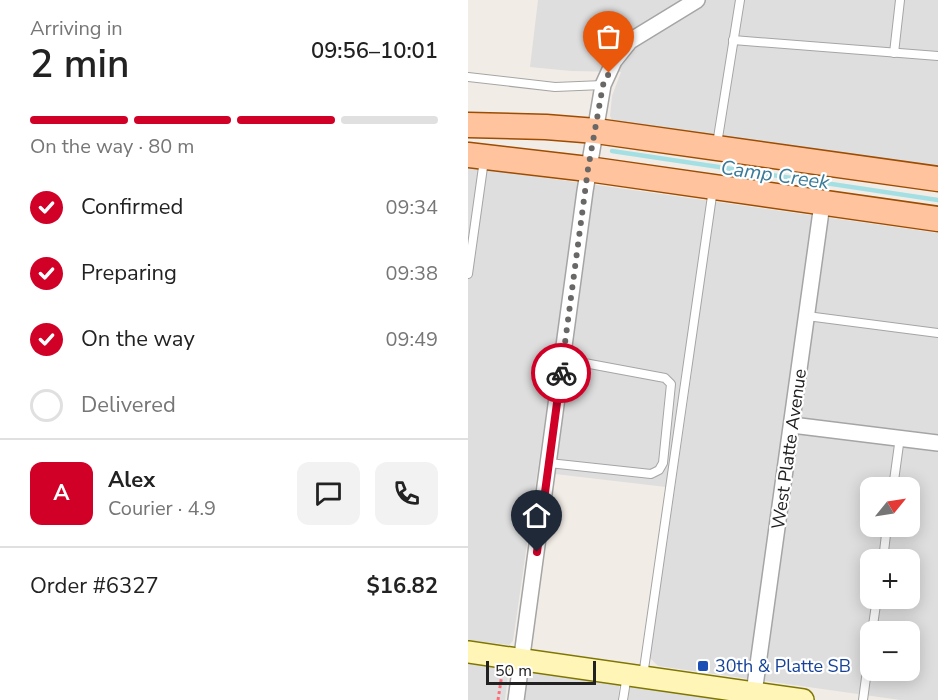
<!DOCTYPE html>
<html lang="en">
<head>
<meta charset="utf-8">
<style>
  body { margin:0; font-family:"Nunito Sans",sans-serif; background:#f2f2f2; color:#222; height:100vh; display:flex; flex-direction:column; font-size:22px; white-space:nowrap }
  * { box-sizing:border-box; margin:0 }
  p { font-size:20px; color:#767676 }
  .icon { flex:none; width:33px; height:33px; fill:none; stroke:currentColor; stroke-width:2; stroke-linecap:round; stroke-linejoin:round }
  .map { position:relative; flex:1; overflow:hidden }
  .panel { display:flex; flex-direction:column; background:#fff; width:468px }
  .panel>* { flex:none }
  .needle { width:39px; rotate:60deg }
  .buttons { position:absolute; left:392px; top:477px; display:grid; gap:12px }
  .buttons a { display:grid; place-items:center; width:60px; height:60px; border-radius:12px; background:#fff; box-shadow:0 3px 15px #0003; font-size:30px }
  .scale { position:absolute; left:18px; bottom:15px; width:110px; box-sizing:border-box; padding-left:6px; border:3px solid #212121; border-top:0; font-size:16px; line-height:21px; white-space:nowrap; color:#212121; -webkit-text-stroke:4px #fff; paint-order:stroke }
  .pin { position:absolute; display:grid; place-items:center; width:51px; height:51px; color:#fff; margin:-62px -26px; border-radius:50% 50% 50% 0; rotate:-45deg; box-shadow:0 0 6px #0007 }
  .pin .icon { rotate:45deg }
  .courier { position:absolute; display:grid; place-items:center; width:60px; height:60px; margin:-30px; border:4px solid #d10027; border-radius:50%; background:#fff; color:#222; box-shadow:0 2px 8px #0007 }
  .headline em { font-style:normal; font-weight:600 }
  .headline div { display:flex; flex-direction:column-reverse }
  .headline { display:flex; align-items:center; justify-content:space-between; height:102px; padding:0 30px }
  h1 { font-size:39px; font-weight:600; line-height:45px }
  .bar { display:grid; grid-template-columns:repeat(4,1fr); gap:9px 6px; align-content:center; height:72px; padding:0 30px }
  .bar i { height:8px; border-radius:4px; background:#e0e0e0 }
  .bar .selected { background:#d10027 }
  .bar p { grid-column:span 4 }
  .line { display:flex; align-items:center; gap:15px; padding:0 30px; border-top:2px solid #e0e0e0 }
  .line div { flex:1 }
  .round { display:grid; place-items:center; flex:none; width:63px; height:63px; border-radius:12px; background:#f2f2f2 }
  ol { padding:0 30px; list-style:none }
  li { display:flex; align-items:center; gap:18px; height:66px }
  li p { margin-inline-start:auto }
  li .icon { padding:6px; border-radius:50%; background:#d10027; color:#fff; stroke-width:4 }
  li:last-child { color:#767676 }
  li i { width:33px; height:33px; border:3px solid #e0e0e0; border-radius:50% }
  main { display:flex; flex:1; min-height:0 }
  .map>svg:first-child { display:block }
</style>
</head>
<body>
<main>
<section class="panel">
<div class="headline"><div><h1>2 min</h1><p>Arriving in</p></div><em>09:56–10:01</em></div>
<div class="bar"><i class="selected"></i><i class="selected"></i><i class="selected"></i><i></i><p>On the way · 80 m</p></div>
<ol>
<li><svg class="icon" aria-label="check" viewBox="0 0 24 24"><path d="M5 12l5 5 9-10"/></svg>Confirmed<p>09:34</p></li>
<li><svg class="icon" aria-label="check" viewBox="0 0 24 24"><path d="M5 12l5 5 9-10"/></svg>Preparing<p>09:38</p></li>
<li><svg class="icon" aria-label="check" viewBox="0 0 24 24"><path d="M5 12l5 5 9-10"/></svg>On the way<p>09:49</p></li>
<li><i></i>Delivered</li>
</ol>
<div class="line" style="height:108px"><b class="round" style="background:#d10027;color:#fff">A</b><div><b>Alex</b><p>Courier · 4.9</p></div><a class="round"><svg class="icon" aria-label="chat" viewBox="0 0 24 24"><path d="M4 5h16v11H9l-5 4z"/></svg></a><a class="round"><svg class="icon" aria-label="phone" viewBox="0 0 24 24"><path d="M5 4h4l2 5-3 2q2 4 5 5l2-3 5 2v4C11 20 4 13 5 4z"/></svg></a></div>
<div class="line" style="height:78px"><div>Order #6327</div><b>$16.82</b></div>
</section>
<div class="map">
<svg width="470" height="700" viewBox="0 0 470 700">
  <rect width="100%" height="100%" fill="#f2ece6"/>
  <!-- residential -->
  <g fill="#dfdede" fill-rule="evenodd">
    <path d="M70,0H470V168L145,122L142,116L144,96L153,72L103,71L62,67Z"/>
    <path d="M0,167L470,233V700H432L190,666L182,658L224,371L214,370L198,487L87,474L104,353L87,350L45,641L41,645L0,640ZM402,488H441V526H402ZM402,560H441V598H402ZM402,632H441V670H402Z"/>
    <path d="M0,661L41,667L37,700H0Z"/>
    <path d="M58,667L152,680L150,700H54Z"/>
    <path d="M162,683L270,700H160Z"/>
  </g>
  <g fill="none" stroke-linecap="round" stroke-linejoin="round">
    <!-- stream -->
    <path stroke="#a4e0e3" stroke-width="4.5" d="M144,151L470,200"/>
    <defs>
      <g id="service">
        <path d="M265,40L470,56"/>
        <path d="M426,53L432,0"/>
        <path d="M0,77L87,87L135,85"/>
        <path d="M249,144L272,0"/>
        <path d="M0,274L16,160"/>
        <path d="M339,316L470,333"/>
        <path d="M81,463L183,474L191,470L195,463L203,384L197,378L95,359"/>
        <path d="M425,488L432,437"/>
        <path d="M415,560L419,526"/>
        <path d="M404,632L409,598"/>
        <path d="M175,676L245,189"/>
        <path d="M155,700L159,675"/>
        <path d="M395,700L402,648"/>
      </g>
      <g id="minor">
        <path d="M324,425L470,443"/>
        <path d="M286,693L354,204"/>
        <path d="M48,700L117,191L135,85L146,61L162,41L229,0"/>
      </g>
      <path id="secondary" d="M0,652L335,700"/>
      <g id="primary">
        <path d="M0,125L78,127L128,131L470,179"/>
        <path d="M0,155L120,169L470,219"/>
      </g>
    </defs>
    <!-- service casing -->
    <use href="#service" stroke="#a5a5a5" stroke-width="10"/>
    <!-- minor casing -->
    <use href="#minor" stroke="#a5a5a5" stroke-width="18"/>
    <!-- secondary casing -->
    <use href="#secondary" stroke="#7f7600" stroke-width="24"/>
    <!-- primary casing -->
    <use href="#primary" stroke="#9d4c00" stroke-width="27"/>
    <!-- path -->
    <path stroke="#ff6a76" stroke-width="3" stroke-dasharray="3 3" stroke-linecap="butt" d="M30,700L34,674"/>
    <!-- service -->
    <use href="#service" stroke="#fff" stroke-width="8"/>
    <!-- minor -->
    <use href="#minor" stroke="#fff" stroke-width="15"/>
    <!-- secondary -->
    <use href="#secondary" stroke="#fff5b7" stroke-width="21"/>
    <!-- primary -->
    <use href="#primary" stroke="#ffc39e" stroke-width="24"/>
  </g>
  <g fill="none" stroke-linecap="round" stroke-linejoin="round">
    <!-- done -->
    <path stroke="#6a6866" stroke-width="6" stroke-dasharray="0 10.8" d="M93,373L120,169L135,85L141,73"/>
    <!-- route -->
    <path stroke="#d10027" stroke-width="8" d="M69,552L93,373"/>
  </g>
  <!-- markers -->
  <rect fill="#1a4fb4" stroke="#fff" stroke-width="2" x="229" y="660" width="12" height="12" rx="3"/>
  <g text-anchor="middle" dominant-baseline="central" stroke-width="4.5" stroke-linejoin="round" paint-order="stroke">
    <!-- street labels -->
    <g font-size="18" fill="#212121" stroke="#fff">
      <text transform="translate(321 449) rotate(-82)">West Platte Avenue</text>
    </g>
    <!-- transit labels -->
    <g font-size="18" fill="#164399" stroke="#fff" text-anchor="start">
      <text x="247" y="666">30th &amp; Platte SB</text>
    </g>
    <!-- water labels -->
    <g font-size="20" font-style="italic" fill="#397b98" stroke="#fff">
      <text transform="translate(307 175) rotate(8)">Camp Creek</text>
    </g>
  </g>
</svg>
<div class="buttons">
<a><svg class="needle" viewBox="-14 -14 28 28"><path d="M0-13l5 13h-10z" fill="#e53935"/><path d="M0 13l5-13h-10z" fill="#767676"/></svg></a>
<a>+</a>
<a>−</a>
</div>
<div class="scale">50 m</div>
<div class="pin" style="left:141px;top:73px;background:#ea580c"><svg class="icon" aria-label="bag" viewBox="0 0 24 24"><path d="M5 8h14l-1 12H6zM9 8a3 3 0 0 1 6 0"/></svg></div>
<div class="pin" style="left:69px;top:552px;background:#1f2937"><svg class="icon" aria-label="home" viewBox="0 0 24 24"><path d="M3 11l9-7 9 7M6 9v11h12V9"/></svg></div>
<div class="courier" style="left:93px;top:373px"><svg class="icon" aria-label="bike" viewBox="0 0 24 24"><circle cx="6" cy="16" r="4"/><circle cx="18" cy="16" r="4"/><path d="M6 16l4-8h5l3 8M10 8l3 8H6M13 5h3"/></svg></div>
</div>
</main>
</body>
</html>
